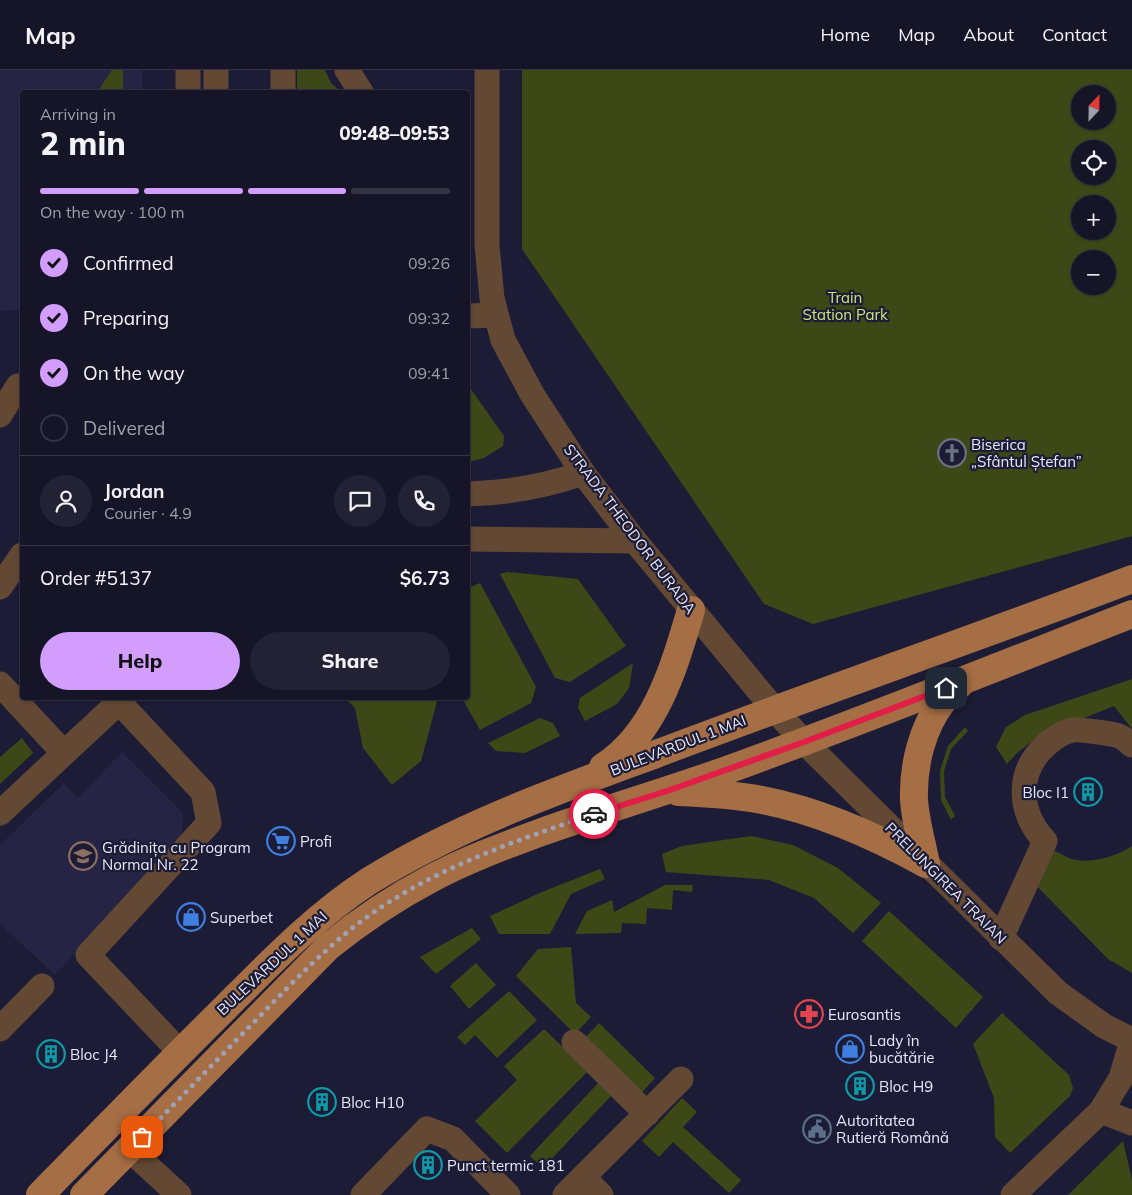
<!DOCTYPE html>
<html lang="en">
<head>
<meta charset="utf-8">
<style>
  body { margin:0; font-family:Mulish,sans-serif; background:#232234; color:#f1f3f6; height:100vh; display:flex; flex-direction:column; font-size:19px; white-space:nowrap }
  * { box-sizing:border-box; margin:0 }
  p { font-size:16px; color:#9e9fa8 }
  .icon { flex:none; width:28px; height:28px; fill:none; stroke:currentColor; stroke-width:2; stroke-linecap:round; stroke-linejoin:round }
  .map { position:relative; flex:1; overflow:hidden }
  .panel { position:absolute; left:20px; top:20px; width:450px; height:610px; display:flex; flex-direction:column; background:#161528; border-radius:5px; box-shadow:0 1px 4px #0004,0 0 0 1px #353445 }
  .panel>* { flex:none }
  .needle { width:32px; rotate:22deg }
  .fabs { position:absolute; left:1071px; top:15px; display:grid; gap:10px }
  .fabs a { display:grid; place-items:center; width:45px; height:45px; border-radius:50%; background:#161528; box-shadow:0 1px 4px #0004,0 0 0 1px #353445; font-size:25px }
  .pin { position:absolute; display:grid; place-items:center; width:42px; height:42px; color:#fff; margin:-21px; border-radius:10px; box-shadow:0 2px 8px #0006 }
  .courier { position:absolute; display:grid; place-items:center; width:50px; height:50px; margin:-25px; border:4px solid #e11d48; border-radius:50%; background:#fff; color:#222; box-shadow:0 1px 6px #0007 }
  .overview em { font-style:normal; font-weight:800 }
  .overview div { display:flex; flex-direction:column-reverse }
  .overview { display:flex; align-items:center; justify-content:space-between; height:85px; padding:0 20px }
  h1 { font-size:32px; font-weight:800; line-height:38px }
  .bar { display:grid; grid-template-columns:repeat(4,1fr); gap:8px 5px; align-content:center; height:60px; padding:0 20px }
  .bar i { height:6px; border-radius:4px; background:#353445 }
  .bar .on { background:#d29dfd }
  .bar p { grid-column:span 4 }
  .line { display:flex; align-items:center; gap:12px; padding:0 20px; border-top:1px solid #353445 }
  .line div { flex:1 }
  .round { display:grid; place-items:center; flex:none; width:52px; height:52px; border-radius:26px; background:#232234 }
  ol { padding:0 20px; list-style:none }
  li { display:flex; align-items:center; gap:15px; height:55px }
  li p { margin-inline-start:auto }
  li .icon { padding:5px; border-radius:50%; background:#d29dfd; color:#111; stroke-width:4 }
  li:last-child { color:#9e9fa8 }
  li i { width:28px; height:28px; border:2px solid #353445; border-radius:50% }
  .action { display:flex; gap:10px; margin-top:auto; padding:10px 20px }
  .action a { flex:1; height:58px; border-radius:30px; background:#d29dfd; color:#111; font-size:20px; font-weight:800; line-height:58px; text-align:center }
  .action a+a { background:#232234; color:#f1f3f6 }
  header { display:flex; align-items:center; gap:30px; box-sizing:border-box; height:70px; padding:0 25px; background:#161528; border-bottom:1px solid #353445 }
  header strong { font-size:24px }
  nav { display:flex; gap:28px; margin-inline-start:auto; font-size:18px }
  .map>svg:first-child { display:block }
</style>
</head>
<body>
<header>
<strong>Map</strong>
<nav><a>Home</a><a>Map</a><a>About</a><a>Contact</a></nav>
</header>
<div class="map">
<svg width="1132" height="1125" viewBox="0 0 1132 1125">
  <rect width="100%" height="100%" fill="#1d1c36"/>
  <!-- built -->
  <g fill="#252444">
    <path d="M0,0H142V22H22V240L0,241Z"/>
    <path d="M122,682L183,743L182,769L55,905L0,854V775L64,713L78,728Z"/>
  </g>
  <!-- green -->
  <g fill="#3e4817" fill-rule="evenodd">
    <path d="M112,0H123V22H97Z"/>
    <path d="M297,0H325L331,13L341,22H297Z"/>
    <path d="M522,0H1132V466L813,554L764,534L522,179ZM1080,24H1108V51H1080ZM1080,79H1108V106H1080ZM1080,134H1108V161H1080ZM1080,189H1108V216H1080Z"/>
    <path d="M468,315L504,366L503,376L484,388L468,392Z"/>
    <path d="M507,502L578,509L626,576L570,612L555,608L500,504Z"/>
    <path d="M480,513L536,617L531,633L480,660L462,628H468L469,518Z"/>
    <path d="M633,593L629,618L617,634L585,651L578,638L580,628Z"/>
    <path d="M1132,609V659L1114,636L1039,666L1017,683L1007,694L996,677L1006,657L1025,645Z"/>
    <path d="M345,628H438L421,691L392,715L363,678L355,638Z"/>
    <path d="M540,648L553,653L560,666L525,683L496,681L488,673Z"/>
    <path d="M965,657L968,661L951,679L944,701L945,727L955,746L951,750L941,730L940,701L948,676Z"/>
    <path d="M22,668L33,683L0,714V687Z"/>
    <path d="M751,766L793,775L838,798L881,833L853,863L814,828L769,810L666,802L662,784L682,776Z"/>
    <path d="M1132,776V903L1108,889L1025,804L1051,779C1057,782 1063,785 1069,788C1088,795 1116,787 1132,776Z"/>
    <path d="M600,799L605,809L571,824L550,864H499L490,846L542,822Z"/>
    <path d="M665,815H693L692,822L673,820L672,840L647,838L646,854L622,853L621,863L575,864L587,841L612,830L614,842Z"/>
    <path d="M889,841L983,927L956,958L862,871Z"/>
    <path d="M472,858L481,869L436,904L420,887Z"/>
    <path d="M571,877L576,933L591,947L575,964L516,906L538,879Z"/>
    <path d="M476,893L496,915L469,939L450,916Z"/>
    <path d="M509,921L537,950L497,988L475,965L465,975L457,967Z"/>
    <path d="M1002,943L1069,1005L1073,1018L1070,1026L1010,1083L995,1067L994,1028L973,974Z"/>
    <path d="M599,953L655,1008L638,1027L582,971Z"/>
    <path d="M544,959L588,1001L507,1083L475,1051L517,1010L504,996Z"/>
    <path d="M599,1012L612,1025L543,1098L530,1086Z"/>
    <path d="M682,1028L697,1042L683,1057L741,1110L729,1123L673,1072L659,1087L642,1071Z"/>
    <path d="M1123,1071L1132,1110V1125H1068Z"/>
  </g>
  <g fill="none" stroke-linecap="round" stroke-linejoin="round">
    <!-- minor -->
    <g stroke="#634834" stroke-width="25">
      <path d="M188,0V22"/>
      <path d="M347,0L361,22"/>
      <path d="M487,0V175L492,228L503,270L532,324L583,403L635,471L774,639L804,672L1058,923L1104,956L1132,970"/>
      <path d="M216,22V0"/>
      <path d="M283,22V0"/>
      <path d="M468,246L496,245"/>
      <path d="M0,345L18,316H22"/>
      <path d="M468,424C507,423 546,416 583,403"/>
      <path d="M468,469L635,471"/>
      <path d="M0,517L22,485"/>
      <path d="M0,614L64,683"/>
      <path d="M0,743L119,632L203,722L209,753L88,885L180,982"/>
      <path d="M1001,868L1045,771C1018,742 1016,702 1046,675C1053,669 1064,661 1073,660C1079,659 1114,664 1119,666C1124,668 1128,672 1132,675"/>
      <path d="M0,959L42,916"/>
      <path d="M574,972L647,1044"/>
      <path d="M1101,1041L1132,1053"/>
      <path d="M129,1079L179,1125"/>
      <path d="M583,1107L601,1125"/>
      <path d="M363,1125L427,1059L453,1069L508,1125"/>
      <path d="M565,1125L681,1009"/>
      <path d="M1013,1125L1101,1041L1121,1008L1132,971"/>
    </g>
    <!-- major -->
    <g stroke="#a66e45" stroke-width="28">
      <path d="M603,697C656,663 674,597 691,540"/>
      <path d="M678,722C706,723 735,725 762,730C820,741 875,766 926,794"/>
      <path d="M926,794C922,773 915,750 914,729C913,696 922,657 943,631C948,625 954,620 960,614"/>
      <path d="M40,1125C101,1063 162,1000 225,938C270,893 315,846 369,811C457,756 559,720 656,684C814,624 974,569 1132,509"/>
      <path d="M84,1125L328,877C361,850 396,827 434,807C468,789 504,776 539,763C601,741 664,722 727,700C863,651 997,597 1132,544"/>
    </g>
  </g>
  <g fill="none" stroke-linecap="round" stroke-linejoin="round">
    <!-- done -->
    <path stroke="#a0a1b5" stroke-width="5" stroke-dasharray="0 9" d="M142,1067C180,1028 218,989 256,950C297,908 336,866 386,834C450,793 523,768 594,744"/>
    <!-- route -->
    <path stroke="#e11d48" stroke-width="6" d="M594,744L667,721L804,672L946,618"/>
  </g>
  <!-- icons -->
  <defs>
    <symbol id="church-ring" viewBox="-11 -11 22 22"><circle r="9.5" fill="#1d1c36" stroke="#6b7280" stroke-width="1.5"/><path d="M-1.2-6h2.4v3.5h3.3v2.4h-3.3V6h-2.4V-.1h-3.3v-2.4h3.3Z" fill="#6b7280"/></symbol>
    <symbol id="building-ring" viewBox="-11 -11 22 22"><circle r="9.5" fill="#1d1c36" stroke="#0f9aa8" stroke-width="1.5"/><path d="M-4-6H4V6H1V3H-1V6H-4ZM-2.5-4.3h1.7v1.8h-1.7ZM.8-4.3h1.7v1.8H.8ZM-2.5-1h1.7V.8h-1.7ZM.8-1h1.7V.8H.8Z" fill="#0f9aa8"/></symbol>
    <symbol id="supermarket-ring" viewBox="-11 -11 22 22"><circle r="9.5" fill="#1d1c36" stroke="#3f7fe0" stroke-width="1.5"/><path d="M-6-5.5h2.5l.6 2H6L4.5 2H-2.5L-4.4-4H-6ZM-1.5 3.2a1.3 1.3 0 1 0 .1 0ZM3 3.2a1.3 1.3 0 1 0 .1 0Z" fill="#3f7fe0"/></symbol>
    <symbol id="school-ring" viewBox="-11 -11 22 22"><circle r="9.5" fill="#1d1c36" stroke="#8d6e63" stroke-width="1.5"/><path d="M0-5L7-2L0 1L-7-2ZM-4 1L0 2.5L4 1V4Q0 6-4 4Z" fill="#8d6e63"/></symbol>
    <symbol id="shop-ring" viewBox="-11 -11 22 22"><circle r="9.5" fill="#1d1c36" stroke="#3f7fe0" stroke-width="1.5"/><path d="M-5-2.5h2.3a2.7 3.5 0 0 1 5.4 0H5L5.5 6h-11ZM-1.5-2.5h3a1.5 2.3 0 0 0-3 0Z" fill="#3f7fe0"/></symbol>
    <symbol id="pharmacy-ring" viewBox="-11 -11 22 22"><circle r="9.5" fill="#1d1c36" stroke="#e0444e" stroke-width="1.5"/><path d="M-2-6h4v4h4v4h-4v4h-4v-4h-4v-4h4Z" fill="#e0444e"/></symbol>
    <symbol id="civic-ring" viewBox="-11 -11 22 22"><circle r="9.5" fill="#1d1c36" stroke="#5c6f8a" stroke-width="1.5"/><path d="M-.6-6.5H3V-4.5H.6V-3L4-1V1h2V6H-6V1h2V-1L-.6-3ZM-1.2 2.5V6h2.4V2.5Z" fill="#5c6f8a"/></symbol>
  </defs>
  <g fill-rule="evenodd">
    <use href="#church-ring" x="936" y="367" width="32" height="32"/>
    <use href="#building-ring" x="1072" y="706" width="32" height="32"/>
    <use href="#supermarket-ring" x="265" y="755" width="32" height="32"/>
    <use href="#school-ring" x="67" y="770" width="32" height="32"/>
    <use href="#shop-ring" x="175" y="831" width="32" height="32"/>
    <use href="#pharmacy-ring" x="793" y="928" width="32" height="32"/>
    <use href="#shop-ring" x="834" y="963" width="32" height="32"/>
    <use href="#building-ring" x="35" y="968" width="32" height="32"/>
    <use href="#building-ring" x="844" y="1000" width="32" height="32"/>
    <use href="#building-ring" x="306" y="1016" width="32" height="32"/>
    <use href="#civic-ring" x="801" y="1043" width="32" height="32"/>
    <use href="#building-ring" x="412" y="1079" width="32" height="32"/>
  </g>
  <g text-anchor="middle" dominant-baseline="central" stroke-width="4.5" stroke-linejoin="round" paint-order="stroke">
    <!-- park labels -->
    <g font-size="15" fill="#cde67a" stroke="#1d1c36">
      <text x="845" y="227">Train<tspan x="845" dy="17">Station Park</tspan></text>
    </g>
    <!-- poi labels -->
    <g font-size="15" fill="#e7e8fa" stroke="#1d1c36" text-anchor="start">
      <text x="971" y="374">Biserica<tspan x="971" dy="17">„Sfântul Ștefan”</tspan></text>
      <text x="1069" y="722" text-anchor="end">Bloc I1</text>
      <text x="300" y="771">Profi</text>
      <text x="102" y="777">Grădinița cu Program<tspan x="102" dy="17">Normal Nr. 22</tspan></text>
      <text x="210" y="847">Superbet</text>
      <text x="828" y="944">Eurosantis</text>
      <text x="869" y="970">Lady în<tspan x="869" dy="17">bucătărie</tspan></text>
      <text x="70" y="984">Bloc J4</text>
      <text x="879" y="1016">Bloc H9</text>
      <text x="341" y="1032">Bloc H10</text>
      <text x="836" y="1050">Autoritatea<tspan x="836" dy="17">Rutieră Română</tspan></text>
      <text x="447" y="1095">Punct termic 181</text>
    </g>
    <!-- street labels -->
    <g font-size="15" fill="#e7e8fa" stroke="#1d1c36">
      <text transform="translate(630 459) rotate(53)">STRADA THEODOR BURADA</text>
      <text transform="translate(678 675) rotate(-21)">BULEVARDUL 1 MAI</text>
      <text transform="translate(946 813) rotate(45)">PRELUNGIREA TRAIAN</text>
      <text transform="translate(272 893) rotate(-43)">BULEVARDUL 1 MAI</text>
    </g>
  </g>
</svg>
<div class="fabs">
<a><svg class="needle" viewBox="-14 -14 28 28"><path d="M0-13l5 13h-10z" fill="#e53935"/><path d="M0 13l5-13h-10z" fill="#9e9fa8"/></svg></a>
<a><svg class="icon" aria-label="locate" viewBox="0 0 24 24"><circle cx="12" cy="12" r="6"/><path d="M12 2v4M12 18v4M2 12h4M18 12h4"/></svg></a>
<a>+</a>
<a>−</a>
</div>
<div class="pin" style="left:142px;top:1067px;background:#ea580c"><svg class="icon" aria-label="bag" viewBox="0 0 24 24"><path d="M5 8h14l-1 12H6zM9 8a3 3 0 0 1 6 0"/></svg></div>
<div class="pin" style="left:946px;top:618px;background:#1f2937"><svg class="icon" aria-label="home" viewBox="0 0 24 24"><path d="M3 11l9-7 9 7M6 9v11h12V9"/></svg></div>
<div class="courier" style="left:594px;top:744px"><svg class="icon" aria-label="car" viewBox="0 0 24 24"><path d="M5 17H2v-5l4-1 3-4h7l3 4 3 1v5h-3M9 17h6M6 11h13"/><circle cx="7" cy="17" r="2"/><circle cx="17" cy="17" r="2"/></svg></div>
<section class="panel">
<div class="overview"><div><h1>2 min</h1><p>Arriving in</p></div><em>09:48–09:53</em></div>
<div class="bar"><i class="on"></i><i class="on"></i><i class="on"></i><i></i><p>On the way · 100 m</p></div>
<ol>
<li><svg class="icon" aria-label="check" viewBox="0 0 24 24"><path d="M5 12l5 5 9-10"/></svg>Confirmed<p>09:26</p></li>
<li><svg class="icon" aria-label="check" viewBox="0 0 24 24"><path d="M5 12l5 5 9-10"/></svg>Preparing<p>09:32</p></li>
<li><svg class="icon" aria-label="check" viewBox="0 0 24 24"><path d="M5 12l5 5 9-10"/></svg>On the way<p>09:41</p></li>
<li><i></i>Delivered</li>
</ol>
<div class="line" style="height:90px"><a class="round"><svg class="icon" aria-label="person" viewBox="0 0 24 24"><circle cx="12" cy="8" r="4"/><path d="M4 21q1-7 8-7t8 7"/></svg></a><div><b>Jordan</b><p>Courier · 4.9</p></div><a class="round"><svg class="icon" aria-label="chat" viewBox="0 0 24 24"><path d="M4 5h16v11H9l-5 4z"/></svg></a><a class="round"><svg class="icon" aria-label="phone" viewBox="0 0 24 24"><path d="M5 4h4l2 5-3 2q2 4 5 5l2-3 5 2v4C11 20 4 13 5 4z"/></svg></a></div>
<div class="line" style="height:65px"><div>Order #5137</div><b>$6.73</b></div>
<div class="action"><a>Help</a><a>Share</a></div>
</section>
</div>
</body>
</html>
